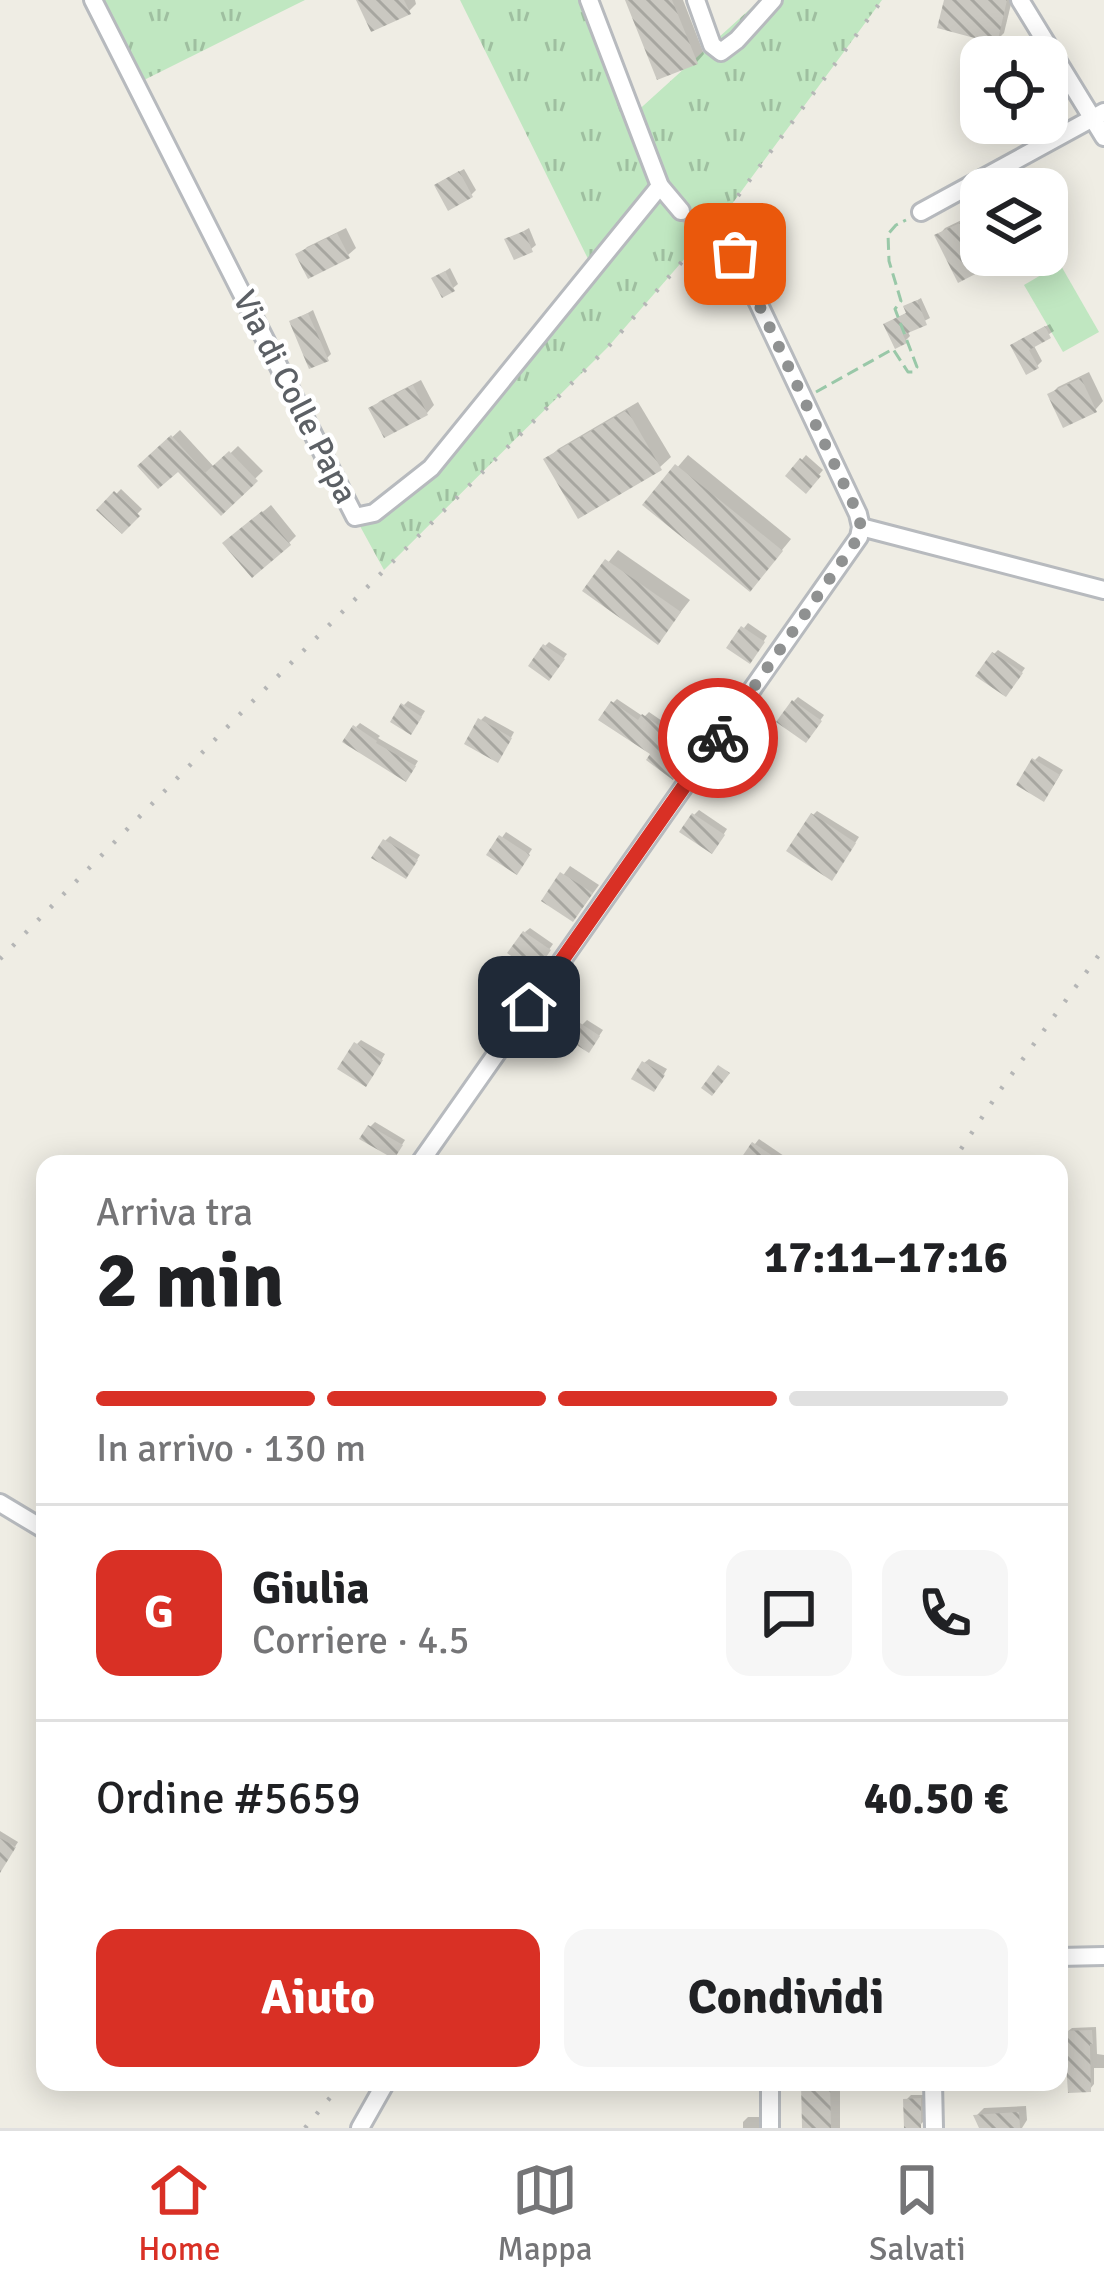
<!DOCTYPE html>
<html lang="it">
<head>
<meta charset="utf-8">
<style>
  body { margin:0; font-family:Signika,sans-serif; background:#f6f6f6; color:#202124; height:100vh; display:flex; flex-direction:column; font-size:45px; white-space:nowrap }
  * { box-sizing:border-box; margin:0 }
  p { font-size:39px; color:#757577 }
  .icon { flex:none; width:66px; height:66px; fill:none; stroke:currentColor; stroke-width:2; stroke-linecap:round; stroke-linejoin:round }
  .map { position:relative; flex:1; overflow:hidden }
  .drawer { position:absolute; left:36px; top:1155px; width:1032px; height:936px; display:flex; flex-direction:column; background:#fff; border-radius:24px; box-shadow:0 6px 30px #0003 }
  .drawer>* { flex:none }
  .buttons { position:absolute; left:960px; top:36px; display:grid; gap:24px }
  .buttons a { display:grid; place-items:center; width:108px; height:108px; border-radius:24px; background:#fff; box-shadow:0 6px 30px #0003; font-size:60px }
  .pin { position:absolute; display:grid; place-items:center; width:102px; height:102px; color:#fff; margin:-51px; border-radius:24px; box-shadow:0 6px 18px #0006 }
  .courier { position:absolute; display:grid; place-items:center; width:120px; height:120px; margin:-60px; border:9px solid #d93025; border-radius:50%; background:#fff; color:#222; box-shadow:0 3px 15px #0007 }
  .headline em { font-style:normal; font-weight:700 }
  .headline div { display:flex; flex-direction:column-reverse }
  .headline { display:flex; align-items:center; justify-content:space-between; height:204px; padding:0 60px }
  h1 { font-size:78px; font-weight:700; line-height:90px }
  .bar { display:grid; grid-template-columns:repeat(4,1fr); gap:18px 12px; align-content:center; height:144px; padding:0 60px }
  .bar i { height:15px; border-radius:9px; background:#e0e0e0 }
  .bar .on { background:#d93025 }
  .bar p { grid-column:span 4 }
  .line { display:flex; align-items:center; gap:30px; padding:0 60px; border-top:3px solid #e0e0e0 }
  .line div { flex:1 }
  .round { display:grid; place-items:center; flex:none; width:126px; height:126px; border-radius:24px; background:#f6f6f6 }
  .button { display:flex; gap:24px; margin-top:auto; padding:24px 60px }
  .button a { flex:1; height:138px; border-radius:24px; background:#d93025; color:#fff; font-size:48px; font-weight:700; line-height:138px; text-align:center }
  .button a+a { background:#f6f6f6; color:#202124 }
  .tabs { display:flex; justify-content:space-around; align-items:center; height:168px; border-top:3px solid #e0e0e0; background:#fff; font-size:33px; color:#757577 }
  .tabs a { display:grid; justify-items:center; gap:6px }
  .tabs .on { color:#d93025 }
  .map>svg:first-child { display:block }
</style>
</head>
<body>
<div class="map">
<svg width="1104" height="2128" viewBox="0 0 1104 2128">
  <defs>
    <pattern id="grass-tufts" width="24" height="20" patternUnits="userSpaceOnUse" patternTransform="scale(3)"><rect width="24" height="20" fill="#c0e7c1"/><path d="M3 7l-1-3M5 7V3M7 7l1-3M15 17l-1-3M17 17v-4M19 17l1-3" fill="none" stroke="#9fbfa0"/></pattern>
    <pattern id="building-back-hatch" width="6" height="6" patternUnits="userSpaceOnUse" patternTransform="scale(3)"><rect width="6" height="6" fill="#cac8c1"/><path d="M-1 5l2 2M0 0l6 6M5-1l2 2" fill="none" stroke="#a7a6a0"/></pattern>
  </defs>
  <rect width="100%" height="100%" fill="#efede4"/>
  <!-- grass -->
  <g fill="url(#grass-tufts)">
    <path d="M93,0H305L136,84Z"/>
    <path d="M460,0H589L633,115L760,0H882L732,204L608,347L384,570L355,517L431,468L593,269Z"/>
  </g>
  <!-- garden -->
  <path fill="#c0e7c1" d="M1060,264L1099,332L1063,352L1024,285Z"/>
  <!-- shadow -->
  <g fill="#0003">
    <path d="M359,0H415L416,4L409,11Z"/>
    <path d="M629,0H683L704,54L697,62Z"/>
    <path d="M948,0H1012L1004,33L996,41Z"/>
    <path d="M464,169L476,190L471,195L442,181Z"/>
    <path d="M970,216L981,238V255H989L991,259L984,267L938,236L945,228Z"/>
    <path d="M346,228L356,248L348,255H299L307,247Z"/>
    <path d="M529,228L536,245L531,249L508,240Z"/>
    <path d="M450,268L458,284L453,288L435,278Z"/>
    <path d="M921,298L930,318L907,330L910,336L905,341L887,324L908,312L906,307Z"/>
    <path d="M313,310L331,354L327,358L292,322Z"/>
    <path d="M1050,324L1054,331L1033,344L1042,361L1037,366L1018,341Z"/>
    <path d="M1089,372L1103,401L1096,409L1064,424L1050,395L1058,387Z"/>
    <path d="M421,380L434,405L427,413L372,409L380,401Z"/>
    <path d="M638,402L671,457L660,467L547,460L558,449Z"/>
    <path d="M180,430L215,468L238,446L263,471L221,512L178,467L141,466Z"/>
    <path d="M688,455L791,539L760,577L646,504Z"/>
    <path d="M806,455L823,470L806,490L789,475Z"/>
    <path d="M121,489L142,509L122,530L101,510Z"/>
    <path d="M271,505L296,536L289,543L234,536Z"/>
    <path d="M618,550L690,600L658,641L586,591Z"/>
    <path d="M748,623L767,636L754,656L744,628Z"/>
    <path d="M549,642L567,654L553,673L545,646Z"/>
    <path d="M998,650L1025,668L1010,689L994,654Z"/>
    <path d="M798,697L824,715L810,735L794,701Z"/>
    <path d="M617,699L644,717L649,712L665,723L660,730L691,752L677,771L655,753L613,703Z"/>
    <path d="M408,701L425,711L415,727L404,705Z"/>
    <path d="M485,716L514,732L502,755L481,720Z"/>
    <path d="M360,723L380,736L378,738L418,761L410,774L356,727Z"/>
    <path d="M1039,756L1063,770L1048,794L1035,760Z"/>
    <path d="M699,810L727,829L716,846L694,815Z"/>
    <path d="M817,811L859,837L836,872L813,815Z"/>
    <path d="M506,832L532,849L521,866L490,854Z"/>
    <path d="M390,836L420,855L410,871L385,841Z"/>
    <path d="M570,866L599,885L580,911L545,900Z"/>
    <path d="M530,928L553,944L539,964L525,932Z"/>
    <path d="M587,1020L603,1030L593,1045L582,1025Z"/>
    <path d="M361,1040L385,1054L370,1079L357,1044Z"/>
    <path d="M649,1059L667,1069L658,1084L644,1063Z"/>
    <path d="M375,1122L405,1140L398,1151L370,1127Z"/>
    <path d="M759,1139L784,1156L779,1164H749L755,1144Z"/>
    <path d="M0,1831L18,1842L0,1870Z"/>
    <path d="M1096,2027L1097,2054L1104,2055V2068H1094V2084L1090,2089L1067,2032L1072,2028Z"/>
    <path d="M804,2082H840V2128H805Z"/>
    <path d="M911,2095H924L925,2120L920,2125L906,2100Z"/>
    <path d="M1026,2106L1027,2120L1022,2128H983L977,2115L984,2108Z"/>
    <path d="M748,2117H761L763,2128H743V2122Z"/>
  </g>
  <!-- building -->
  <g fill="url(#building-back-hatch)">
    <path d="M356,0H404L411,14L371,32Z"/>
    <path d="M625,0H672L698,64L657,80Z"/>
    <path d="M944,0H1007L997,44L937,28Z"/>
    <path d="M459,171L473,197L448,211L434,185Z"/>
    <path d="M962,222L985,269L958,283L934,235Z"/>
    <path d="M524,231L533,252L514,260L504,239Z"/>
    <path d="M337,233L350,258L308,279L295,254Z"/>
    <path d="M445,271L455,291L442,298L431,278Z"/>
    <path d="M917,300L927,325L903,335L907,343L895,349L883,324L906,313L903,306Z"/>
    <path d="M308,313L329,361L309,369L289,321Z"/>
    <path d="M1045,326L1051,338L1029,350L1039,368L1026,375L1010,345Z"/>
    <path d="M1081,378L1097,412L1063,428L1047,394Z"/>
    <path d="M413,385L428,415L384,438L368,408Z"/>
    <path d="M627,410L662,470L578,519L543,459Z"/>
    <path d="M171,435L205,473L229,451L258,481L221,516L178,472L158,489L137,466Z"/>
    <path d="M800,458L821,476L806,494L785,476Z"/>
    <path d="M675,464L783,551L750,592L642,505Z"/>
    <path d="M114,491L140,516L122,534L96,510Z"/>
    <path d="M262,511L291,545L252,578L222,543Z"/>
    <path d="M605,559L681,612L658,645L582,591Z"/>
    <path d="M741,626L765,642L750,664L726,648Z"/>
    <path d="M543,644L565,659L549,681L528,666Z"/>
    <path d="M992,652L1023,673L1006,697L975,676Z"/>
    <path d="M792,700L822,721L806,743L776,722Z"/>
    <path d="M611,701L638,720L642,714L663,728L658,735L689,758L673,780L646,760L650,754L598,720Z"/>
    <path d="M401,703L422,717L411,735L390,722Z"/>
    <path d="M478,718L512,738L498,763L464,744Z"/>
    <path d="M353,725L377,741L376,743L416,766L406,782L342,742Z"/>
    <path d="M1032,758L1060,775L1044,802L1016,785Z"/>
    <path d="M692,813L725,835L712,854L679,832Z"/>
    <path d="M811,813L856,843L832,881L786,851Z"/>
    <path d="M499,835L530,855L517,875L486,855Z"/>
    <path d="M383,839L418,860L406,879L371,858Z"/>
    <path d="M560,872L593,893L573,922L541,901Z"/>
    <path d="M523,931L551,950L535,973L507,953Z"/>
    <path d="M580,1023L600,1036L589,1053L569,1040Z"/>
    <path d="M354,1042L383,1060L366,1087L337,1069Z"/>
    <path d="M642,1061L665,1075L654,1092L631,1079Z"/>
    <path d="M718,1065L730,1073L712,1096L701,1088Z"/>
    <path d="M368,1125L403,1145L394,1159L359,1139Z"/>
    <path d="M752,1142L785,1164H737Z"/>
    <path d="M0,1838L16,1847L0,1873Z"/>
    <path d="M1092,2030L1093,2044H1090L1091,2092L1068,2093L1064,2031Z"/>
    <path d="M801,2082H830L831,2128H802Z"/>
    <path d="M921,2098V2128H904L903,2099Z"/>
    <path d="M1019,2112L1020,2128H979L973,2115Z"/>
  </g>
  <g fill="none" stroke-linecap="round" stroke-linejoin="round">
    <!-- minor-tunnel -->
    <path stroke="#cacac4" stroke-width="16" stroke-dasharray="16 8" stroke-linecap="butt" d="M681,211L721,242"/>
    <defs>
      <g id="minor">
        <path d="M93,0L355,517L374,513L431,468L660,186"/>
        <path d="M589,0L660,186L681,211"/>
        <path d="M696,0L712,45L721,52L737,40L773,0"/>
        <path d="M1020,0L1104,137"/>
        <path d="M921,212L1104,112"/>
        <path d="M861,527L1104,590"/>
        <path d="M419,1164L859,537L861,527L858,514L735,254L721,242"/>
        <path d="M0,1503L45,1530"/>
        <path d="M1059,1957L1104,1956"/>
        <path d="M770,2082V2128"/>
        <path d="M933,2082L934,2128"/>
        <path d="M360,2128L386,2082"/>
      </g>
    </defs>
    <!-- minor casing -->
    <use href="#minor" stroke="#b7babe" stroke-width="22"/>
    <!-- path -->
    <path stroke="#99c8a8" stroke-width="3" stroke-dasharray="12 6" stroke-linecap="butt" d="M816,392L893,349L908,372H913L917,367L895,309L901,301L889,261L888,234L896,225L906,220"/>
    <!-- minor -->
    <use href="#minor" stroke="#fff" stroke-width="16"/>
    <!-- rail -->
    <g stroke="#b5b6b6" stroke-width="4.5" stroke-dasharray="3 15" stroke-linecap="butt">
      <path d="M0,959L244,710L608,347L732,204L882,0"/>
      <path d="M951,1164L1001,1089L1104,948"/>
      <path d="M305,2128L343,2082"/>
    </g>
  </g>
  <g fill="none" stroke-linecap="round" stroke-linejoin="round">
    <!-- done -->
    <path stroke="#8f9191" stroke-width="12" stroke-dasharray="0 21.6" d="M718,738L854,544L861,527L858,514L735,254"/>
    <!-- route -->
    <path stroke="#d93025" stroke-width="15" d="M529,1007L718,738"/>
  </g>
  <g text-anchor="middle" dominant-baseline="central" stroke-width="9" stroke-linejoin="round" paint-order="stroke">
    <!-- street labels -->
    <g font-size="33" fill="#5c6065" stroke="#fff">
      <text transform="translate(295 397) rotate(63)">Via di Colle Papa</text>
    </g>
  </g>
</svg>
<div class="buttons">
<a><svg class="icon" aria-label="locate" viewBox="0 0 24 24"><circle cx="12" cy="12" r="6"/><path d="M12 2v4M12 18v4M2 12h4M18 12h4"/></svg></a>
<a><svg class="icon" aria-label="layers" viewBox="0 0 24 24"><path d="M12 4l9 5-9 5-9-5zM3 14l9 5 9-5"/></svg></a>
</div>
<div class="pin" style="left:735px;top:254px;background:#ea580c"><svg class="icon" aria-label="bag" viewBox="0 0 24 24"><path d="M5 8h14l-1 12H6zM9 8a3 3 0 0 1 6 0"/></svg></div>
<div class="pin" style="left:529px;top:1007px;background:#1f2937"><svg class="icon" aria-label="home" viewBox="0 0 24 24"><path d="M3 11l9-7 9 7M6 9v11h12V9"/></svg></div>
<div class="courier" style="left:718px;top:738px"><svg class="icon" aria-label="bike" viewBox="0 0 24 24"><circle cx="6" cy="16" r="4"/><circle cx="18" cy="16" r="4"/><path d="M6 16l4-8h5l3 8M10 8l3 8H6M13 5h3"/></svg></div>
<section class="drawer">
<div class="headline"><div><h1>2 min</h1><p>Arriva tra</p></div><em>17:11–17:16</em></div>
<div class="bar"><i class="on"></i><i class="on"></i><i class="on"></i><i></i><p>In arrivo · 130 m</p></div>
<div class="line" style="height:216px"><b class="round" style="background:#d93025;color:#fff">G</b><div><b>Giulia</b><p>Corriere · 4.5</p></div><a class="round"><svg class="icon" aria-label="chat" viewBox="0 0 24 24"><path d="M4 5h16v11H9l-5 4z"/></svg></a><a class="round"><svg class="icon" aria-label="phone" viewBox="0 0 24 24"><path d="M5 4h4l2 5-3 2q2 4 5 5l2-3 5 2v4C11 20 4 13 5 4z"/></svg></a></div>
<div class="line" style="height:156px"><div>Ordine #5659</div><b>40.50 €</b></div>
<div class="button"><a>Aiuto</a><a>Condividi</a></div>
</section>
</div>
<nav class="tabs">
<a class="on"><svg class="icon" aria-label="home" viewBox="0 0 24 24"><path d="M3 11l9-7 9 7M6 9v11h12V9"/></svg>Home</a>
<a><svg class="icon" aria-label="map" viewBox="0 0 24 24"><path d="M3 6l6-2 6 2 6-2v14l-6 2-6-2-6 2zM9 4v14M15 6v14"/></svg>Mappa</a>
<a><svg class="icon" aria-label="saved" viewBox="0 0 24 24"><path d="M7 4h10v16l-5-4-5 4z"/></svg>Salvati</a>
</nav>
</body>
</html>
